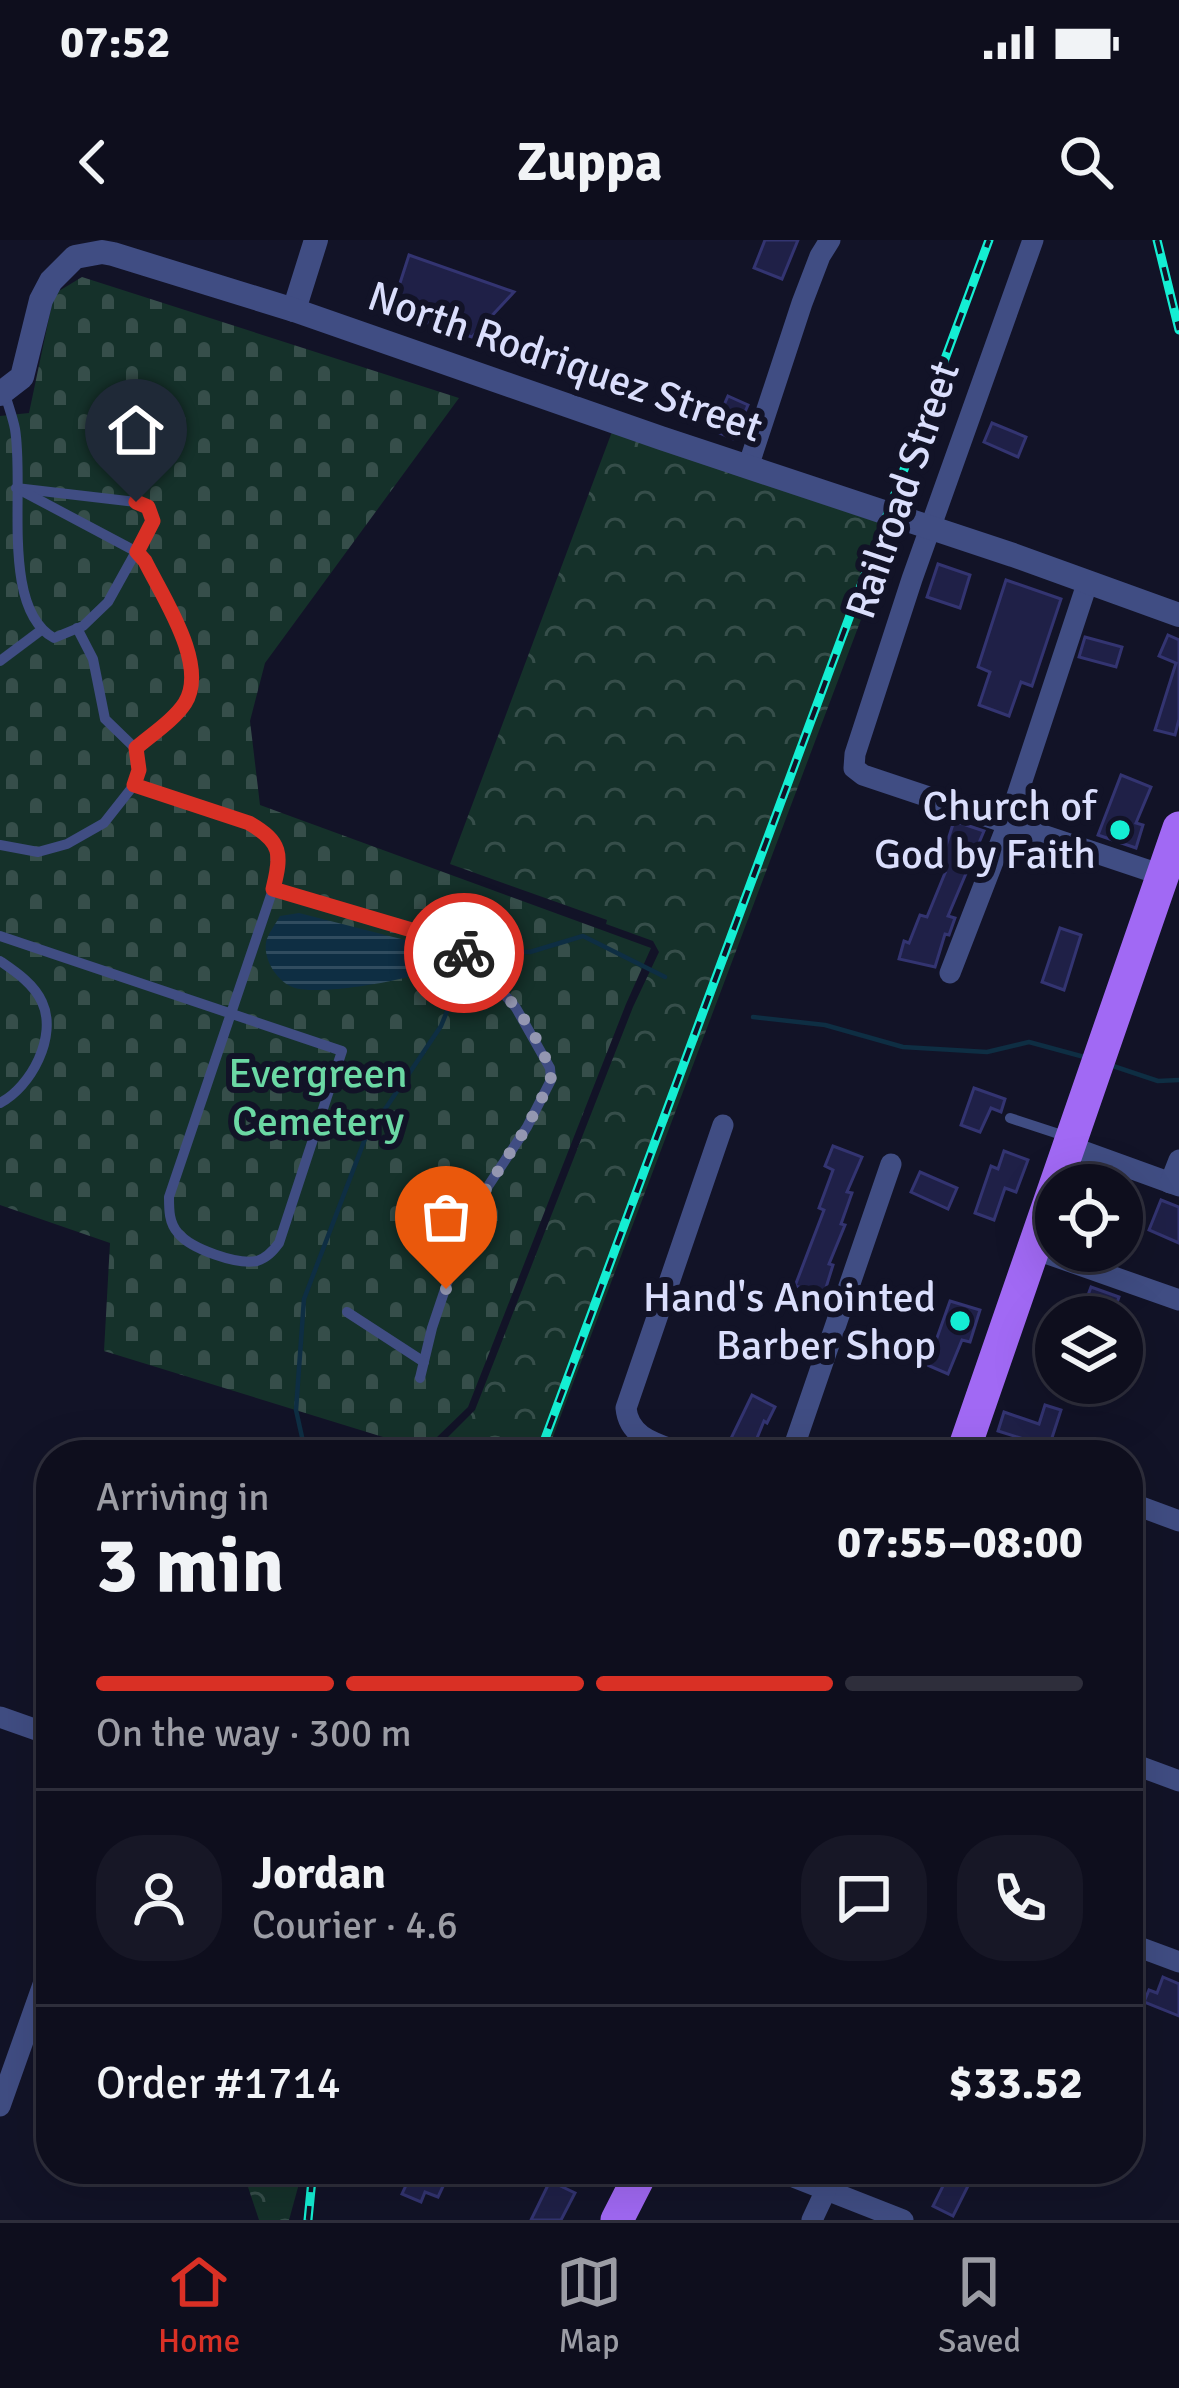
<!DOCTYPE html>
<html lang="en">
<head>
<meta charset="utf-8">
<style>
  body { margin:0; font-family:Signika,sans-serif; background:#171726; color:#f1f3f6; height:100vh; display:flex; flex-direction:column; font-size:45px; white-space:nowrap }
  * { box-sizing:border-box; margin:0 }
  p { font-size:39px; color:#9b9ca4 }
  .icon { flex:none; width:66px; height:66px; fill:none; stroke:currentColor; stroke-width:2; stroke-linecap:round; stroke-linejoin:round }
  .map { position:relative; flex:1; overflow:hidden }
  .side { position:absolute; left:36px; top:1200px; width:1107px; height:744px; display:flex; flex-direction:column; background:#0e0e1d; border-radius:48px; box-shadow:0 12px 48px #0002,0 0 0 3px #2e2e3b }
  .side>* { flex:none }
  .controls { position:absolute; left:1035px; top:924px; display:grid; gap:24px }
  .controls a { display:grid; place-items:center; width:108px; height:108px; border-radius:50%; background:#0e0e1d; box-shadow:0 12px 48px #0002,0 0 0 3px #2e2e3b; font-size:60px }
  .pin { position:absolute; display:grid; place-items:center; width:102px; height:102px; color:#fff; margin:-123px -51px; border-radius:50% 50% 50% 0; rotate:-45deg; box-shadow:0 0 12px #0007 }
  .pin .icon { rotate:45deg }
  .courier { position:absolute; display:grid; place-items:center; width:120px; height:120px; margin:-60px; border:9px solid #d93025; border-radius:50%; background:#fff; color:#222; box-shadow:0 3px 15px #0007 }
  .summary em { font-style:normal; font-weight:800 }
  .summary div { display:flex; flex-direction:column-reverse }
  .summary { display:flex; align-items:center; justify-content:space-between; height:204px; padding:0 60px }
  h1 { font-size:78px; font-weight:800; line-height:90px }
  .bar { display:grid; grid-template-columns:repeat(4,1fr); gap:18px 12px; align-content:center; height:144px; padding:0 60px }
  .bar i { height:15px; border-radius:9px; background:#2e2e3b }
  .bar .selected { background:#d93025 }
  .bar p { grid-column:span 4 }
  .line { display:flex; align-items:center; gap:30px; padding:0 60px; border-top:3px solid #2e2e3b }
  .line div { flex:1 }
  .round { display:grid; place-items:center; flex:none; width:126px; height:126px; border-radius:48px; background:#171726 }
  .status { display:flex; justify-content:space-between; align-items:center; height:84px; padding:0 60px; background:#0e0e1d; direction:ltr }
  .status svg { height:33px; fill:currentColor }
  header { display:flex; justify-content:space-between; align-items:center; height:156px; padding:0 60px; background:#0e0e1d; font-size:54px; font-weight:800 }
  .tabs { display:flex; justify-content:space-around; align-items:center; height:168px; border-top:3px solid #2e2e3b; background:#0e0e1d; font-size:33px; color:#9b9ca4 }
  .tabs a { display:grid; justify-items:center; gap:6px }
  .tabs .selected { color:#d93025 }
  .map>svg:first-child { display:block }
</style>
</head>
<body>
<div class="status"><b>07:52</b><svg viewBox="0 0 49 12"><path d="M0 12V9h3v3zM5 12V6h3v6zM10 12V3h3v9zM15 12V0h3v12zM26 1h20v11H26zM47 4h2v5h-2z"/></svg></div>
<header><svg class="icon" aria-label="back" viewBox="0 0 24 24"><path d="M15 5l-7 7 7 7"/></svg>Zuppa<svg class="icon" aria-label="search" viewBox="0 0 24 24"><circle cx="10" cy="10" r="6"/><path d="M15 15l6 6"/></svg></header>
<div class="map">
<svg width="1179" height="1980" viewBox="0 0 1179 1980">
  <defs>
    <pattern id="forest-crowns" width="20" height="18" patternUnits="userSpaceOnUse" patternTransform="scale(3)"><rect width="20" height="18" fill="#15312a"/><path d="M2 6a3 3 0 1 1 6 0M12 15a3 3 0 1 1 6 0" fill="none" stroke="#364e4a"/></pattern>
    <pattern id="cemetery-stones" width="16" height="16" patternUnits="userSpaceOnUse" patternTransform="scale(3)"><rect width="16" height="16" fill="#15312a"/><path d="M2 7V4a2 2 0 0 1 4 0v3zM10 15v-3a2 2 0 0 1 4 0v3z" fill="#364e4a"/></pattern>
    <pattern id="water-rules" width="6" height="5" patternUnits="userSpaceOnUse" patternTransform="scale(3)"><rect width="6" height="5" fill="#0e2e43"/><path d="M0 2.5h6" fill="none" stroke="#304c5f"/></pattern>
  </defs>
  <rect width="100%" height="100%" fill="#121327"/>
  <!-- forest -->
  <g fill="url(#forest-crowns)">
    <path d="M613,189L897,284L546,1215H428L431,1206L441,1204L475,1170L633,767L659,712L653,701L606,684L607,680L450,624Z"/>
    <path d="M242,1929H303L289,1980H259Z"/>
  </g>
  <!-- cemetery -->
  <path fill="url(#cemetery-stones)" d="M82,37L459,158L265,423L250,481L260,565L651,708L626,764L468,1167L435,1199L383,1197L104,1111L110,1003L0,965V176L29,173L54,54Z"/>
  <!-- water -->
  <path fill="url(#water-rules)" d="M299,673L409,701L417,715L412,736C387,743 319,755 295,748C278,743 263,720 266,702C268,694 276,683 280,676Z"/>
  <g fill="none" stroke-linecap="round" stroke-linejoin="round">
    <!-- stream -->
    <g stroke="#0e2e43" stroke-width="4.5">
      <path d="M414,725L458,744"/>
      <path d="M753,777L825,785L903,807L987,812L1029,802L1088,818"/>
      <path d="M1110,825L1158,841L1179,840"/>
      <path d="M306,1215L296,1170L304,1059L365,899L441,786L458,744L495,711L530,712L583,696L665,737"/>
    </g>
  </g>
  <!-- building -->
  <g fill="#1f2047" stroke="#333471" stroke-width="3">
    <path d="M765,0H798L782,39L754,28Z"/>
    <path d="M409,15L514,52L472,97L391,71Z"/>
    <path d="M728,156L748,165L733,199L713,190Z"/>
    <path d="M992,183L1026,197L1018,217L984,202Z"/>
    <path d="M938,324L970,335L960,368L927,357Z"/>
    <path d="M1006,340L1061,359L1032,446L1021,442L1009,476L979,465L990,432L978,427Z"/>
    <path d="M1168,395L1179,400V479L1175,495L1155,490L1176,423L1159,416Z"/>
    <path d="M1085,397L1122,407L1116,427L1079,417Z"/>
    <path d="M1121,535L1151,547L1136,583L1143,585L1136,608L1098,595Z"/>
    <path d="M954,581L984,591L948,676L955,678L949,695L945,694L935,727L899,719L904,701L909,703L920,675L927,677L945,633L938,631Z"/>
    <path d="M1060,688L1081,695L1064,750L1042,742Z"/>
    <path d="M974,848L1005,859L1001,872L991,868L980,892L961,885Z"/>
    <path d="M833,906L862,917L847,952L852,953L841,984L845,985L829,1024L833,1025L824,1054L795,1046L824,970L819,968L833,930L825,926Z"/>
    <path d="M1004,911L1028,920L1016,952L1005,948L994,980L975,973L991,926L998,929Z"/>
    <path d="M920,932L957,948L948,969L911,952Z"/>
    <path d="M1161,960L1179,967V1003L1149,990Z"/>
    <path d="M1091,1047L1119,1057L1112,1077H1080Z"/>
    <path d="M950,1061L980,1070L970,1102L962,1100L948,1134L911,1118L918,1103L933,1109Z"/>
    <path d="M752,1155L775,1167L767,1183L764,1181L750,1215H723Z"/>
    <path d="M1045,1165L1061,1170L1049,1207L998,1191L1004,1172L1039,1184Z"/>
    <path d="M1163,1737L1179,1744V1776L1144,1762L1149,1750L1157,1753Z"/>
    <path d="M375,1929H421L446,1940L438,1957L425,1952L421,1962L402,1954L407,1943Z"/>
    <path d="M948,1936L968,1946L953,1976L933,1966Z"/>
    <path d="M550,1941L575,1953L561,1980H531Z"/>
  </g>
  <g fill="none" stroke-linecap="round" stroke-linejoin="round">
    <!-- service -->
    <g stroke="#404d83" stroke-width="10">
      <path d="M5,154C8,165 13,178 15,189C25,248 0,368 54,398L83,386L108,362L153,281L148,267L136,262L16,248"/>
      <path d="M24,252L137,312L145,321C162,356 209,425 185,463C174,480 151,495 136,509"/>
      <path d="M0,421L40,391"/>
      <path d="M0,605L38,612L67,604L104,583L134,545L138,530L136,509L105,479L93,419L77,388"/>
      <path d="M273,649L415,691L461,710L486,733L516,768L550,828L551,840L527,887L471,972L432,1088L420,1138"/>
      <path d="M0,696L342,811L279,1003C273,1011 267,1018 257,1021C237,1025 191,1009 178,993C169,983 169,970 169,957L273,649L278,614L274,601L249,583L134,545"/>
      <path d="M0,721C16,732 34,744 42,762C58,796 31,847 0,863"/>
      <path d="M1010,878L1068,897"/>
      <path d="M347,1072L424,1122"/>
    </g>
    <!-- minor -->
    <g stroke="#404d83" stroke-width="21">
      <path d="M1033,0L912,339L855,514L854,528L863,535L1162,635"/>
      <path d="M748,227L802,63L820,16L830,0"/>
      <path d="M950,733L1008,583L1088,341"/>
      <path d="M1069,906L1179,946"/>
      <path d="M1170,943L1179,920"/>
      <path d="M1034,1009L1179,1060"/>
      <path d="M967,1202L1000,1215"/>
      <path d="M687,1215C661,1204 629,1200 626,1168L723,885"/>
      <path d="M791,1215L891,924"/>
      <path d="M1128,1262L1179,1281"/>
      <path d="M0,1477L51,1495"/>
      <path d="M1128,1522L1179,1541"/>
      <path d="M1128,1703L1179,1722"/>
      <path d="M0,1866L51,1722"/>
      <path d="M773,1929L903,1980"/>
      <path d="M812,1980L826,1950"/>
    </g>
    <!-- tertiary -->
    <g stroke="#404d83" stroke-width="24">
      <path d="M294,70L316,0"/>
      <path d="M0,154L22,137L41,60L51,41L75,17L102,12L113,14L294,70L661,198L1013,315L1179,375"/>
    </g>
    <!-- primary -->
    <g stroke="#a169f4" stroke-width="33">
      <path d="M962,1215L1179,588"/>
      <path d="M617,1980L643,1929"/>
    </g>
    <defs>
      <g id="rail">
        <path d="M1157,0L1179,90"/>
        <path d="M539,1215L989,0"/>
        <path d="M308,1980L313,1929"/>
      </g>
    </defs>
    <!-- rail casing -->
    <use href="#rail" stroke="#14eed3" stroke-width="9"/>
    <!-- rail -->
    <use href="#rail" stroke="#121327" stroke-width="4.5" stroke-dasharray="14" stroke-linecap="butt"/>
  </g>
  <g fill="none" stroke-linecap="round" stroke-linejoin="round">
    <!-- done -->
    <path stroke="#9497b1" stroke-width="12" stroke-dasharray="0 21.6" d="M446,1049L471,972L527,887L551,840C547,799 496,739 464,713"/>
    <!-- route -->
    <path stroke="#d93025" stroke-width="15" d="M136,262L148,267L153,281L137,312L145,321C162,356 209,425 185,463C174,480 151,495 136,508L139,530L134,545L249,583C282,602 282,614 273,649L415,691L464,713"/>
  </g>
  <!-- markers -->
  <g fill="#14eed3" stroke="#121327" stroke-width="4.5">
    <circle cx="1120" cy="590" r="12"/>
    <circle cx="960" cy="1081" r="12"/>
  </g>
  <g text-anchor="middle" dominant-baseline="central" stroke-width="12" stroke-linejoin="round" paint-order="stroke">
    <!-- street labels -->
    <g font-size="42" fill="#dadefc" stroke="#121327">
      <text transform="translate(565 122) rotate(19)">North Rodriquez Street</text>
      <text transform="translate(903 250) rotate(-71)">Railroad Street</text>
    </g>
    <!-- poi labels -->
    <g font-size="42" fill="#dadefc" stroke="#121327" text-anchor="end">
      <text x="1096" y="566">Church of<tspan x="1096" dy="48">God by Faith</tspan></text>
      <text x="936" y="1057">Hand's Anointed<tspan x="936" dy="48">Barber Shop</tspan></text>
    </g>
    <!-- park labels -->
    <g font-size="42" fill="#6bd8a4" stroke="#121327">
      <text x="318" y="833">Evergreen<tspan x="318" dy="48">Cemetery</tspan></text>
    </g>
  </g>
</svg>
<div class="controls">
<a><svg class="icon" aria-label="locate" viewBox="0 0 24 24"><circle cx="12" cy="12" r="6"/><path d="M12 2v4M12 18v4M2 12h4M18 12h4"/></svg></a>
<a><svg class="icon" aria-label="layers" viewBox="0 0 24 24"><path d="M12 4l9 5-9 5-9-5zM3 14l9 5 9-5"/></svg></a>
</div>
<div class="pin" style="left:446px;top:1049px;background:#ea580c"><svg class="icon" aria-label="bag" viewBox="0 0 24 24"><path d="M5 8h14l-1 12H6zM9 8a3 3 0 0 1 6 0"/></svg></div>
<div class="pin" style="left:136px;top:262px;background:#1f2937"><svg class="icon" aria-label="home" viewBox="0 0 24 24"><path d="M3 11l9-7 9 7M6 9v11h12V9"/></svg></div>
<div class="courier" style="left:464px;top:713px"><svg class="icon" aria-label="bike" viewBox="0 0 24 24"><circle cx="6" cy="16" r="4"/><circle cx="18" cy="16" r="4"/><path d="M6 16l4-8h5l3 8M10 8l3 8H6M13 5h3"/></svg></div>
<section class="side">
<div class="summary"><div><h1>3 min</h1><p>Arriving in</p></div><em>07:55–08:00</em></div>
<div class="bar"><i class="selected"></i><i class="selected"></i><i class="selected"></i><i></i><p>On the way · 300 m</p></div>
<div class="line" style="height:216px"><a class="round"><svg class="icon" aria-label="person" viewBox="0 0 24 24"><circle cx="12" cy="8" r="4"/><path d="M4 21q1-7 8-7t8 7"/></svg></a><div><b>Jordan</b><p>Courier · 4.6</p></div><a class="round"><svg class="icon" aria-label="chat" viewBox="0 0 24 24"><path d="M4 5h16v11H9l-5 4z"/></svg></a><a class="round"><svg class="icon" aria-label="phone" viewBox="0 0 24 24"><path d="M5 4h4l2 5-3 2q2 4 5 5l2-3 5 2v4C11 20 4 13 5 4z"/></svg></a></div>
<div class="line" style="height:156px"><div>Order #1714</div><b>$33.52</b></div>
</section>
</div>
<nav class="tabs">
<a class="selected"><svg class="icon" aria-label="home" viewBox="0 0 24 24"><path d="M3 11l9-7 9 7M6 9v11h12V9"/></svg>Home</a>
<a><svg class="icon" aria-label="map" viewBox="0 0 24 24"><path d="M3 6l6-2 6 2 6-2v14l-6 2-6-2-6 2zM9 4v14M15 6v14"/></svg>Map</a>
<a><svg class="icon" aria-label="saved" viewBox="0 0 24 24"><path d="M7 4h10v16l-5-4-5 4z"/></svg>Saved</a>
</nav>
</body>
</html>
